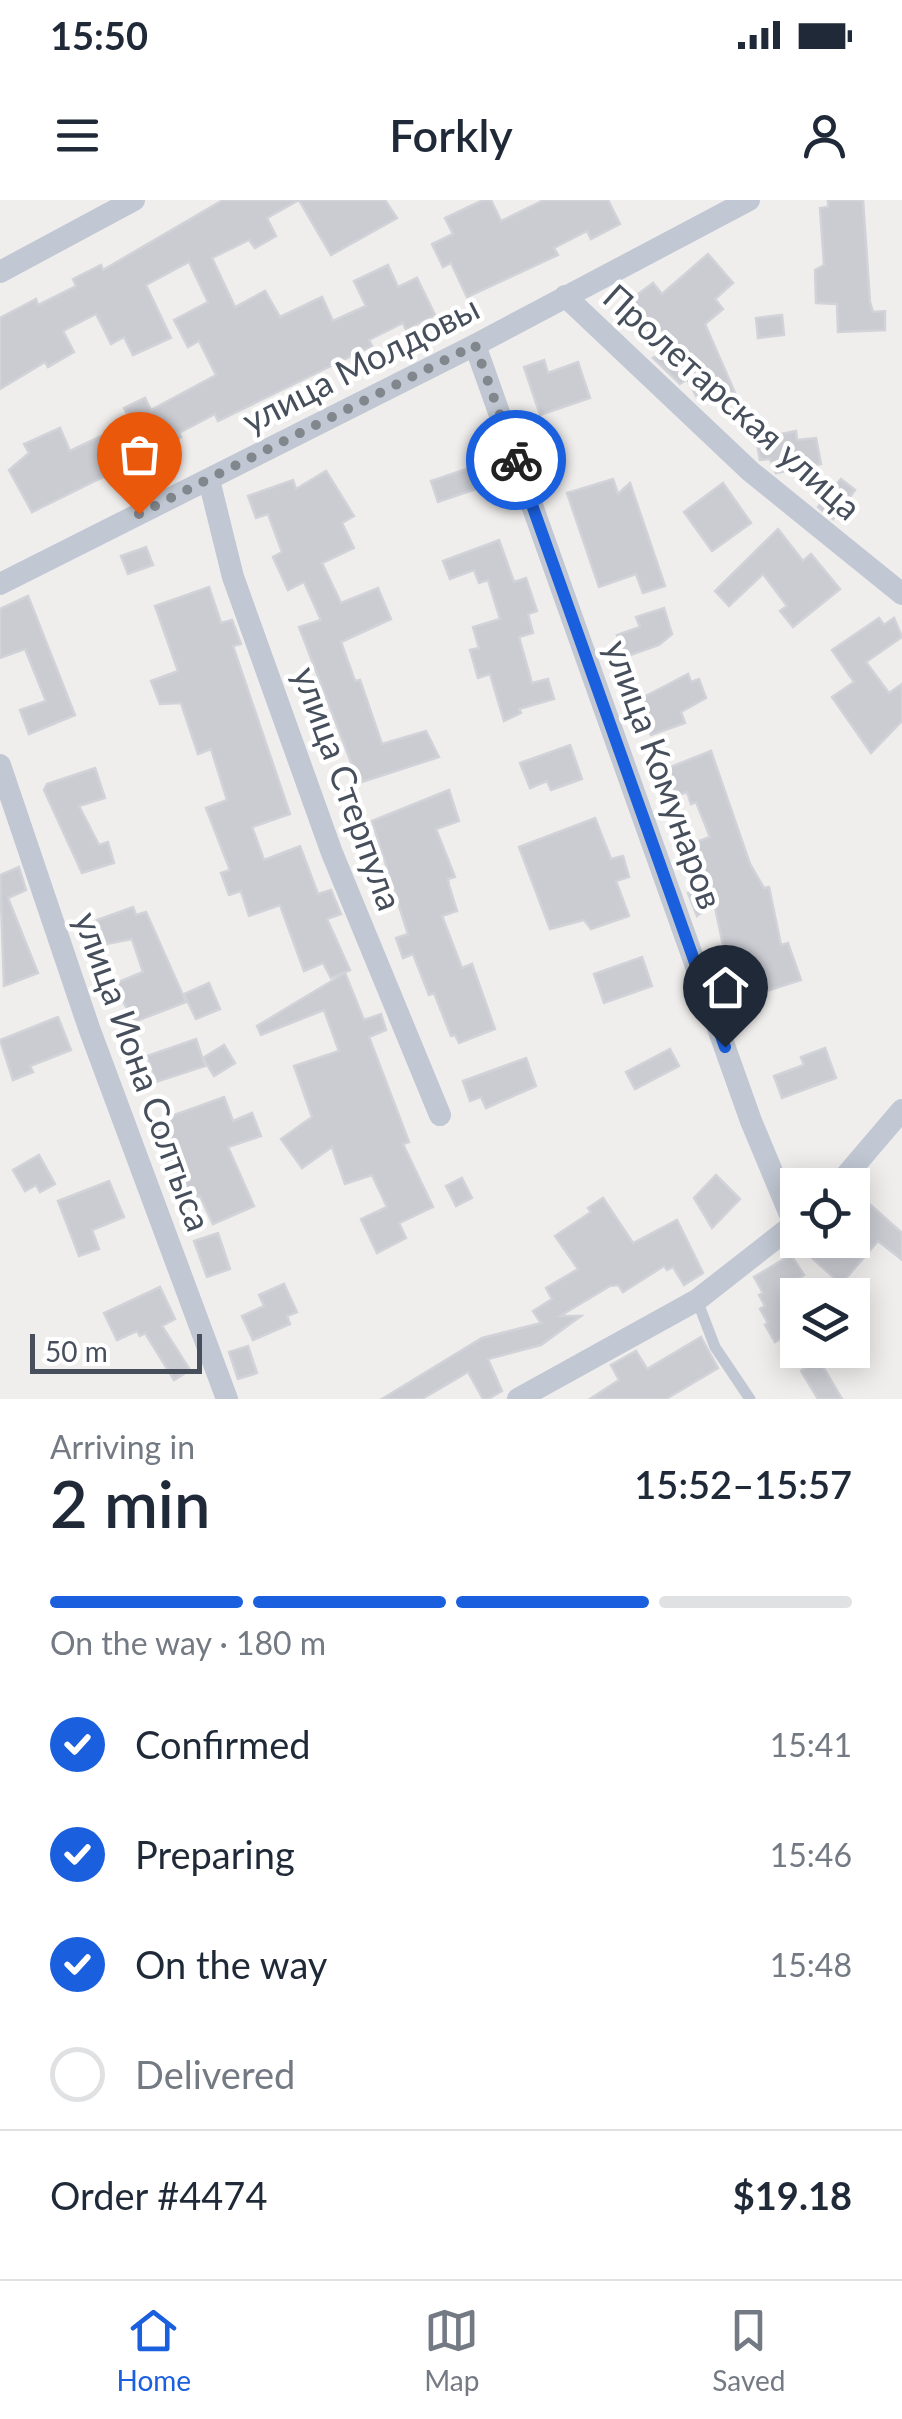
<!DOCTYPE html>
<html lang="en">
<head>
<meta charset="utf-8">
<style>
  body { margin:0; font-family:Lato,sans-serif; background:#f6f6f7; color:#1f2937; height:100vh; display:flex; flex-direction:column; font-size:38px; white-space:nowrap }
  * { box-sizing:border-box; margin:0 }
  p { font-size:32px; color:#747a83 }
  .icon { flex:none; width:55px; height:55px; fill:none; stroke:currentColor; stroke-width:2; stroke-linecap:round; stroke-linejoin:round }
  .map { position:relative; height:1199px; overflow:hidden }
  .side { display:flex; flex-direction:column; background:#fff; flex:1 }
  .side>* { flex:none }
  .fabs { position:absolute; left:780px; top:968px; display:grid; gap:20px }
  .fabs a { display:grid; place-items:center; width:90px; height:90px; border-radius:0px; background:#fff; box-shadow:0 5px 25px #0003; font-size:50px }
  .scale { position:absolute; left:30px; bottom:25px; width:172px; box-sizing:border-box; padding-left:10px; border:5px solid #464f5b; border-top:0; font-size:28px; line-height:35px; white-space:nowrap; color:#464f5b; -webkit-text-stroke:8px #fff; paint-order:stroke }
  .pin { position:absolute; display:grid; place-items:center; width:85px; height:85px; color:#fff; margin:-102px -42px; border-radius:50% 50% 50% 0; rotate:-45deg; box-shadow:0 0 10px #0007 }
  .pin .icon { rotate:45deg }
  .courier { position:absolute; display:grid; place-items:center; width:100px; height:100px; margin:-50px; border:8px solid #1a5fdd; border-radius:50%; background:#fff; color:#222; box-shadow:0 2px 12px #0007 }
  .summary em { font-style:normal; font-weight:600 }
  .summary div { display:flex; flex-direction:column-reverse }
  .summary { display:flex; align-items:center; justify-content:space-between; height:170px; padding:0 50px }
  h1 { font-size:65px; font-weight:600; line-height:75px }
  .bar { display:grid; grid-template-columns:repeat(4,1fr); gap:15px 10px; align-content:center; height:120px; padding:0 50px }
  .bar i { height:12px; border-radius:8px; background:#e0e1e3 }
  .bar .on { background:#1a5fdd }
  .bar p { grid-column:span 4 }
  .line { display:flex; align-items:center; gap:25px; padding:0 50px; border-top:2px solid #e0e1e3 }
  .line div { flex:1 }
  ol { padding:0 50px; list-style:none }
  li { display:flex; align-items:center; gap:30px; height:110px }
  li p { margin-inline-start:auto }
  li .icon { padding:10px; border-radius:50%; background:#1a5fdd; color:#fff; stroke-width:4 }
  li:last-child { color:#747a83 }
  li i { width:55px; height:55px; border:5px solid #e0e1e3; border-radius:50% }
  .status { display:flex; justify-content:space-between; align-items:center; height:70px; padding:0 50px; background:#fff; direction:ltr }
  .status svg { height:28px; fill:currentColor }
  header { display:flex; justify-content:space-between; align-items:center; height:130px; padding:0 50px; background:#fff; font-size:45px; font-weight:600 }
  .tab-bar { display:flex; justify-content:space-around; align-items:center; height:140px; border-top:2px solid #e0e1e3; background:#fff; font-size:28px; color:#747a83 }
  .tab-bar a { display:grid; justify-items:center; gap:5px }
  .tab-bar .on { color:#1a5fdd }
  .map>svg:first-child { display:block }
</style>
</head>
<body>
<div class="status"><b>15:50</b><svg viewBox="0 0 49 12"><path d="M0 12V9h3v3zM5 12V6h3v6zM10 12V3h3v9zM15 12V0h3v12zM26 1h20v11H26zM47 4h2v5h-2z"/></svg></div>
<header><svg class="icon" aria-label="menu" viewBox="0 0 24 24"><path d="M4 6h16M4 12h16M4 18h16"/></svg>Forkly<svg class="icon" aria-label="person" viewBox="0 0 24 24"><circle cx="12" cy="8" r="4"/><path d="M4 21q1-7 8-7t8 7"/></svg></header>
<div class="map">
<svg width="902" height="1199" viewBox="0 0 902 1199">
  <rect width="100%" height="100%" fill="#f0eeed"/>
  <!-- building -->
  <g fill="#caccd2" stroke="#d1d3d9" stroke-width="2.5">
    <path d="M223,0H385L397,18L331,55L299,0L267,18L276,36L255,48L249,40L212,58L235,107L265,91L280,117L322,97L333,121L366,106L354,81L388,65L398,87L417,78L435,115L406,130L403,123L369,140L372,146L218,221L215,214L179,233L181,237L158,250L32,312L9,270L29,253L24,244L60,228L70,251L131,222L124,208L145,198L151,210L216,175L199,141L188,147L174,120L208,102L189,62L146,85L171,138L133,155L124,137L111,144L96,114L63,131L74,152L48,167L45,162L0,189V118L36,99L38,105L76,86L73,79L101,65L103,70Z"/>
    <path d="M483,0H491L501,21L544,0H608L620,24L591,39L587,31L554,48L558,55L467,97L451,63L443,67L432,44L453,34L445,18Z"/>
    <path d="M828,0H863L870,102L873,112L885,111V130L838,132L837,104L816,103L815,70L824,65L820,8L828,7Z"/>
    <path d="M708,54L733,83L715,99L723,109L705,124L735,193L712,204L709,198L700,203L687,179L680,184L653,158L661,153L630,100L653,83L662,94Z"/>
    <path d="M782,115L784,135L758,138L756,118Z"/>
    <path d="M544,160L548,173L578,162L590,198L540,215L524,167Z"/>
    <path d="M796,231L797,240L816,238L821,264L776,273L770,259L760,260L756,239Z"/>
    <path d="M475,266L482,287L438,302L431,281Z"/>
    <path d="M326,271L354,316L342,323L354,348L322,363L341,403L378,388L391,419L341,442L355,481L360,480L382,544L426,531L439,557L359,583L299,427L321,420L304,382L288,390L273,357L282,352L268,314L256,318L248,296L293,280L296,289Z"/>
    <path d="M613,279L618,294L630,283L665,386L643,393L636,374L599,387L567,293Z"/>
    <path d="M841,279L855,290L833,319L818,307Z"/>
    <path d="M723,283L751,323L712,351L684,312Z"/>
    <path d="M778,329L803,361L811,354L840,389L793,427L780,411L787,406L763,374L729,406L715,391Z"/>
    <path d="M499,340L514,382L526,378L537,411L528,414L533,433L519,437L532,483L548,479L554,499L519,509L521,513L504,521L490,474L478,478L470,450L479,448L473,427L500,419L488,380L479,383L474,370L450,379L443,361Z"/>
    <path d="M146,347L153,365L128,374L121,356Z"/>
    <path d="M209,387L221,423L232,420L241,444L233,446L290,614L252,627L264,660L300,646L318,694L331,690L341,714L327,719L350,770L331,778L323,763L304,771L280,705L249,716L241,691L229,695L221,673L230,670L206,608L227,600L211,549L198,554L181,503L160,504L151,481L178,471L155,406Z"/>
    <path d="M28,396L75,515L29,534L20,510L46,501L25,449L0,458V409Z"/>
    <path d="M664,408L672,434L659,445L625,457L617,435L640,427L636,417Z"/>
    <path d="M879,418L884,425L894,418L902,437L866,462L889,493L902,484V521L871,553L832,497L854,482L832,450Z"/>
    <path d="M688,474L691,482L699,479L706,498L681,512L685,523L651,535L638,500Z"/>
    <path d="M570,545L582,579L551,590L547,581L530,588L520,563Z"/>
    <path d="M711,551L750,664L764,688L769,687L781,745L788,743L801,780L745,798L738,774L719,780L714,762L726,759L714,703L697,716L688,693L706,686L691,644L710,637L696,602L691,604L687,592L673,597L663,570Z"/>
    <path d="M95,568L105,598L79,606L99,645L108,642L114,663L82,673L44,590L47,584Z"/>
    <path d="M449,590L459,621L436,629L455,677L448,679L449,685L457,711L442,716L462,768L472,764L495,829L459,843L455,835L451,836L434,793L429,795L413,754L403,758L396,738L408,734L372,621Z"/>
    <path d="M595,618L611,659L623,656L629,677L616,681L629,716L591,729L584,720L550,729L519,647Z"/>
    <path d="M19,667L26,690L8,698L38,773L4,786L0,675Z"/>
    <path d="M133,707L136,715L146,712L186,802L134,822L114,784L143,772L132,739L106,744L97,720Z"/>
    <path d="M642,757L652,786L604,803L594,774Z"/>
    <path d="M345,773L364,820L381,814L386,830L369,837L409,942L403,944L433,1007L399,1023L406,1038L377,1053L361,1019L387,1007L372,975L345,984L332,947L302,968L281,939L312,917L294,866L339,851L324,810L261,835L257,826Z"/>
    <path d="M209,783L220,809L196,819L184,794Z"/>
    <path d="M58,817L71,850L30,866L33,872L13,880L0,840Z"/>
    <path d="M196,839L205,866L156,882L147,856Z"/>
    <path d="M224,845L235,863L214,876L203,858Z"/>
    <path d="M825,848L836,878L782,898L774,876L804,865L801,857Z"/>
    <path d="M670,849L679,866L635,889L626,872Z"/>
    <path d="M526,858L536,886L486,908L481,897L470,901L463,881Z"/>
    <path d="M224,897L233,921L252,913L261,936L228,947L254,1006L213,1024L200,996L183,1004L152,923Z"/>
    <path d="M39,955L55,984L40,992L36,985L25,991L13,970Z"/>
    <path d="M716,975L740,999L712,1028L694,998Z"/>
    <path d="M462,978L472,998L456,1006L446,986Z"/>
    <path d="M109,981L124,1017L92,1030L99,1049L79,1056L58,1001Z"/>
    <path d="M603,998L633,1043L677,1020L703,1073L684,1085L673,1067L667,1070L664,1066L623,1092L618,1085L610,1086L560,1116H581L541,1145L488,1159L502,1191L488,1199H483L468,1172L422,1199H382L482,1138L541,1123L533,1111L552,1099L546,1088L578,1069L555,1036L591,1012L588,1008Z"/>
    <path d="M865,1000L902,1033V1060L878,1041L841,1084L812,1058L828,1040H852V1014Z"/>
    <path d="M218,1033L230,1069L207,1077L194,1041Z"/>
    <path d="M791,1055L804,1075L798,1079V1163L783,1137L775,1142L765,1125L768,1123L760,1109L765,1106L759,1095L763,1093L754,1077Z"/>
    <path d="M284,1084L297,1112L287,1116L290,1124L253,1140L242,1116L264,1106L259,1095Z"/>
    <path d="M160,1087L175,1119L162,1126L190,1170L174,1180L145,1133L140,1136L137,1131L117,1140L104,1113Z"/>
    <path d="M701,1137L718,1168L666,1199H590L619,1180L611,1165L636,1151L647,1169Z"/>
    <path d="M248,1146L257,1173L238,1179L229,1152Z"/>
    <path d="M819,1160L842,1199H818L801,1171Z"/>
  </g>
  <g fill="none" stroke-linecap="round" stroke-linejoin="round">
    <!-- service -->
    <path stroke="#c1c8d3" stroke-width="11" d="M697,1100L715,1147L750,1199"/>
    <!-- minor -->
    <g stroke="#c1c8d3" stroke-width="22">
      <path d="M0,72L134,0"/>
      <path d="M565,96L750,271L902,394"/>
      <path d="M475,145L751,921L794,1024"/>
      <path d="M209,280L233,377L332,653L440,915"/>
      <path d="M0,384L475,145L749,0"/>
      <path d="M0,565L89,828L227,1199"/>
      <path d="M838,985L902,910"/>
      <path d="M518,1199L697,1100L798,1021"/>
    </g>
  </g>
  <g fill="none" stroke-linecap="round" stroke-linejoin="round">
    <!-- done -->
    <path stroke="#82878e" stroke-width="10" stroke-dasharray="0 18" d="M139,314L475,145L516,260"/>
    <!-- route -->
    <path stroke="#1a5fdd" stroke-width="12" d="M516,260L725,847"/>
  </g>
  <g text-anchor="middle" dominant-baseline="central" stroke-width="9" stroke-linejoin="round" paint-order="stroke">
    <!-- street labels -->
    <g font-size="35" fill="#464f5b" stroke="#fff">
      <text transform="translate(360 163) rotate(-27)">улица Молдовы</text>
      <text transform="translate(733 201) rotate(42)">Пролетарская улица</text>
      <text transform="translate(665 574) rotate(70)">улица Комунаров</text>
      <text transform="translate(349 588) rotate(70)">улица Стерпула</text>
      <text transform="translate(144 871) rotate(70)">улица Иона Солтыса</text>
    </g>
  </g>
</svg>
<div class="fabs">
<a><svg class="icon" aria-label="locate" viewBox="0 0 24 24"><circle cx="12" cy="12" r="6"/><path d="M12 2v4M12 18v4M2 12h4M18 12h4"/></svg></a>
<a><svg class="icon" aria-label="layers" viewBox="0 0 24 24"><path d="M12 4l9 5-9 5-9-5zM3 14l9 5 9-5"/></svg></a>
</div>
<div class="scale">50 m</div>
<div class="pin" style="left:139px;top:314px;background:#ea580c"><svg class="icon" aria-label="bag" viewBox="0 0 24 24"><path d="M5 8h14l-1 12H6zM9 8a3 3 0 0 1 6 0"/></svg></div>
<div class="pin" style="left:725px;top:847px;background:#1f2937"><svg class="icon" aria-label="home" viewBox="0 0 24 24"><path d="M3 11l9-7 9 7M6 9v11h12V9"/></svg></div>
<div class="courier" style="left:516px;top:260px"><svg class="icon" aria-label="bike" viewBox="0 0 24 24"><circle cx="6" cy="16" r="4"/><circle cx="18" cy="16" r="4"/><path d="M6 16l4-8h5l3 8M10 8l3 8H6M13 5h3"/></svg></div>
</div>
<section class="side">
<div class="summary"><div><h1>2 min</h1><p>Arriving in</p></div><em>15:52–15:57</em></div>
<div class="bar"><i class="on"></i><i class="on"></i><i class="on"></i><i></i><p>On the way · 180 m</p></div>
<ol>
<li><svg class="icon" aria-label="check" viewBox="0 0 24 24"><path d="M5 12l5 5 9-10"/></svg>Confirmed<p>15:41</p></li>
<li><svg class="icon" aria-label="check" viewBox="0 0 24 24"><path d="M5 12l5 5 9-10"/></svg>Preparing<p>15:46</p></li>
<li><svg class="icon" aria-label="check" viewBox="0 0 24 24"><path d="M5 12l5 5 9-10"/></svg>On the way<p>15:48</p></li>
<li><i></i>Delivered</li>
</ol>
<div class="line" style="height:130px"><div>Order #4474</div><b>$19.18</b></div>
</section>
<nav class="tab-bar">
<a class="on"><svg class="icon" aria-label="home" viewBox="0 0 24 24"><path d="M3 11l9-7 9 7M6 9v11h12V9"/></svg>Home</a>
<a><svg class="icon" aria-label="map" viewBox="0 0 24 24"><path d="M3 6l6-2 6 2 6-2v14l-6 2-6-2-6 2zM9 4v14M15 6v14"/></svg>Map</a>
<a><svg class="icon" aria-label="saved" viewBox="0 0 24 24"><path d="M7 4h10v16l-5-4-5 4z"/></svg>Saved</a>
</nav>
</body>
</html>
